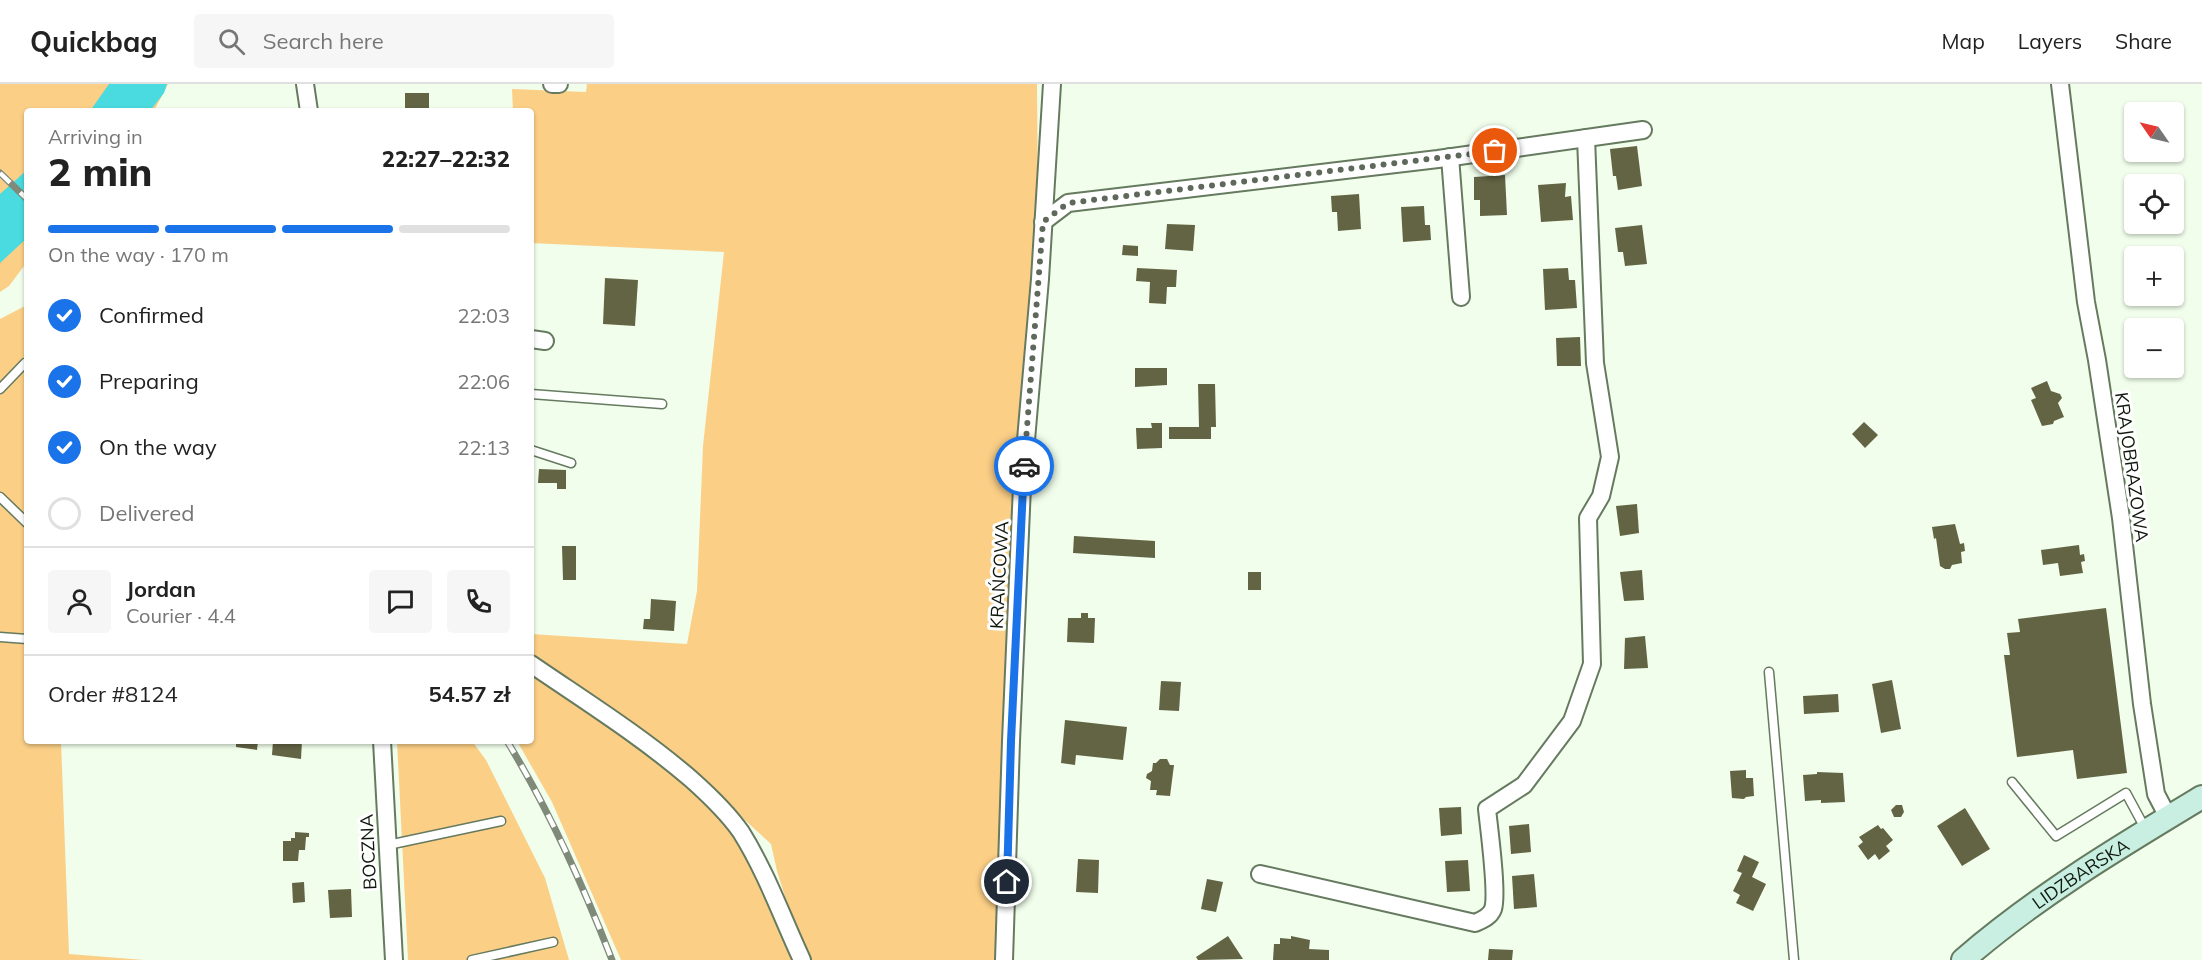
<!DOCTYPE html>
<html lang="en">
<head>
<meta charset="utf-8">
<style>
  body { margin:0; font-family:Mulish,sans-serif; background:#f6f6f6; color:#222; height:100vh; display:flex; flex-direction:column; font-size:22px; white-space:nowrap }
  * { box-sizing:border-box; margin:0 }
  p { font-size:20px; color:#767676 }
  .icon { flex:none; width:33px; height:33px; fill:none; stroke:currentColor; stroke-width:2; stroke-linecap:round; stroke-linejoin:round }
  .map { position:relative; flex:1; overflow:hidden }
  .side { position:absolute; left:24px; top:24px; width:510px; height:636px; display:flex; flex-direction:column; background:#fff; border-radius:6px; box-shadow:0 2px 4px #0004 }
  .side>* { flex:none }
  .needle { width:39px; rotate:304deg }
  .controls { position:absolute; left:2124px; top:18px; display:grid; gap:12px }
  .controls a { display:grid; place-items:center; width:60px; height:60px; border-radius:6px; background:#fff; box-shadow:0 2px 4px #0004; font-size:30px }
  .pin { position:absolute; display:grid; place-items:center; width:51px; height:51px; color:#fff; margin:-26px; border:3px solid #fff; border-radius:50%; box-shadow:0 2px 6px #0007 }
  .courier { position:absolute; display:grid; place-items:center; width:60px; height:60px; margin:-30px; border:4px solid #1a73e8; border-radius:50%; background:#fff; color:#222; box-shadow:0 2px 8px #0007 }
  .head em { font-style:normal; font-weight:800 }
  .head div { display:flex; flex-direction:column-reverse }
  .head { display:flex; align-items:center; justify-content:space-between; height:102px; padding:0 24px }
  h1 { font-size:39px; font-weight:800; line-height:45px }
  .bar { display:grid; grid-template-columns:repeat(4,1fr); gap:9px 6px; align-content:center; height:72px; padding:0 24px }
  .bar i { height:8px; border-radius:4px; background:#e0e0e0 }
  .bar .active { background:#1a73e8 }
  .bar p { grid-column:span 4 }
  .line { display:flex; align-items:center; gap:15px; padding:0 24px; border-top:2px solid #e0e0e0 }
  .line div { flex:1 }
  .round { display:grid; place-items:center; flex:none; width:63px; height:63px; border-radius:6px; background:#f6f6f6 }
  ol { padding:0 24px; list-style:none }
  li { display:flex; align-items:center; gap:18px; height:66px }
  li p { margin-inline-start:auto }
  li .icon { padding:6px; border-radius:50%; background:#1a73e8; color:#fff; stroke-width:4 }
  li:last-child { color:#767676 }
  li i { width:33px; height:33px; border:3px solid #e0e0e0; border-radius:50% }
  header { display:flex; align-items:center; gap:36px; box-sizing:border-box; height:84px; padding:0 30px; background:#fff; border-bottom:2px solid #e0e0e0 }
  header strong { font-size:28px }
  nav { display:flex; gap:33px; margin-inline-start:auto; font-size:21px }
  .search { width:420px; height:54px; background:#f6f6f6; display:flex; align-items:center; gap:15px; box-sizing:border-box; padding:0 21px; border-radius:6px; color:#767676; font-size:22px }
  .map>svg:first-child { display:block }
</style>
</head>
<body>
<header>
<strong>Quickbag</strong>
<div class="search"><svg class="icon" aria-label="search" viewBox="0 0 24 24"><circle cx="10" cy="10" r="6"/><path d="M15 15l6 6"/></svg>Search here</div>
<nav><a>Map</a><a>Layers</a><a>Share</a></nav>
</header>
<div class="map">
<svg width="2202" height="876" viewBox="0 0 2202 876">
  <rect width="100%" height="100%" fill="#f0feeb"/>
  <!-- green -->
  <g fill="#fbcf86">
    <path d="M0,0H168L154,27H27V178L9,202L0,208Z"/>
    <path d="M587,0H1037L1038,120L995,876H810L794,841L777,787L771,760L655,654L531,570V550L687,560L697,507L703,362L724,168L531,159V27H513L512,5L586,8Z"/>
    <path d="M27,221V657H61L69,870L144,876H0V235Z"/>
    <path d="M531,583L649,666L713,720L743,757L796,876H621L552,718L517,657H531Z"/>
    <path d="M397,657H472L486,676L545,794L569,876H408Z"/>
  </g>
  <!-- water -->
  <g fill="#49dbdf">
    <path d="M109,0H167L164,9L150,27H90Z"/>
    <path d="M27,86V154L0,179V110Z"/>
  </g>
  <!-- building -->
  <g fill="#636444">
    <rect x="405" y="9" width="24" height="18"/>
    <path d="M1637,62L1642,102L1618,106L1616,92H1613L1610,65Z"/>
    <path d="M1505,91L1507,131L1480,132V116H1474V93Z"/>
    <path d="M1566,99L1565,113L1571,112L1573,136L1541,138L1538,101Z"/>
    <path d="M1359,110L1361,145L1338,147L1337,128H1332L1331,112Z"/>
    <path d="M1424,122L1425,141H1430L1431,156L1403,158L1401,123Z"/>
    <path d="M1167,140L1195,141L1193,167L1165,165Z"/>
    <path d="M1642,141L1647,180L1625,182L1623,168H1618L1615,144Z"/>
    <path d="M1123,161L1138,162V172L1122,171Z"/>
    <path d="M1137,184L1177,186L1176,203H1167L1166,220L1149,219L1150,198L1136,197Z"/>
    <path d="M1568,184L1569,196H1575L1577,224L1545,226L1543,185Z"/>
    <path d="M605,194L638,196L635,242L603,240Z"/>
    <path d="M1580,253L1581,282H1557L1556,254Z"/>
    <path d="M1135,284H1167V301L1135,303Z"/>
    <path d="M2047,297L2051,307L2060,310L2062,314L2058,319L2064,333L2054,337L2053,340L2042,342L2031,316L2036,314L2031,304Z"/>
    <path d="M1198,300H1215L1216,343H1211V355H1169V343H1199Z"/>
    <path d="M1864,338L1878,351L1865,364L1852,350Z"/>
    <path d="M1151,339H1162V364L1137,365L1136,344H1152Z"/>
    <path d="M539,385L566,386V405H557V399H538Z"/>
    <path d="M1637,420L1639,449L1620,452L1616,422Z"/>
    <path d="M1955,440L1960,460L1964,459L1965,467L1961,468L1962,479L1952,481L1950,485H1945L1940,482L1936,454L1934,455L1932,443Z"/>
    <path d="M1074,452L1155,457V474L1073,469Z"/>
    <path d="M2079,461L2080,471L2084,470L2085,477L2081,478L2083,489L2060,492L2058,479L2043,481L2041,466Z"/>
    <path d="M562,462H576V496H563Z"/>
    <path d="M1642,486L1644,516L1624,517L1620,488Z"/>
    <rect x="1248" y="488" width="13" height="18"/>
    <path d="M651,515L676,517L674,547L643,545L644,535H650Z"/>
    <path d="M2106,524L2127,689L2077,695L2073,666L2017,673L2004,571H2010L2007,549L2020,548L2018,535Z"/>
    <path d="M1081,529H1088V534H1095L1094,559L1067,558L1068,534H1081Z"/>
    <path d="M1645,552L1648,584L1624,585L1625,554Z"/>
    <path d="M1892,596L1901,645L1881,649L1872,600Z"/>
    <path d="M1161,597L1181,598L1179,627L1159,626Z"/>
    <path d="M1838,610L1839,628L1804,630L1803,612Z"/>
    <path d="M1065,636L1127,643L1123,676L1076,671L1075,681L1061,679Z"/>
    <path d="M236,657H258L257,666L236,663Z"/>
    <path d="M273,657H302L301,675L272,671Z"/>
    <path d="M1160,675H1167L1170,681H1174L1170,712L1156,711L1157,706H1150L1151,697L1146,694L1147,690L1152,687L1153,679H1156Z"/>
    <path d="M1746,686V694H1753L1754,712L1746,713L1744,715L1732,714L1730,687Z"/>
    <path d="M1817,688L1843,689L1845,718L1821,719V716L1805,717L1803,691L1817,690Z"/>
    <path d="M1896,721H1902L1904,728L1901,733H1894L1891,726Z"/>
    <path d="M1461,723L1462,750L1441,752L1439,724Z"/>
    <path d="M1965,724L1990,765L1962,782L1937,742Z"/>
    <path d="M1529,740L1531,768L1511,770L1509,742Z"/>
    <path d="M1878,741L1881,745L1883,744L1893,756L1886,762L1890,767L1879,776L1875,770L1868,776L1858,762L1863,758L1859,753Z"/>
    <path d="M295,748L309,749V753H306L305,766H299L298,777H283V757H291V754H295Z"/>
    <path d="M1744,771L1759,778L1752,793L1766,800L1753,827L1736,819L1740,811L1733,807L1742,789L1737,787Z"/>
    <path d="M1078,775L1099,776L1098,809L1076,808Z"/>
    <path d="M1468,776L1470,807L1447,808L1445,777Z"/>
    <path d="M1534,790L1537,823L1514,825L1512,792Z"/>
    <path d="M1207,795L1223,798L1216,828L1201,825Z"/>
    <path d="M304,798L305,818L293,819L292,799Z"/>
    <path d="M351,805L352,833L330,834L328,806Z"/>
    <path d="M1228,852L1243,875L1198,876L1196,873Z"/>
    <path d="M1291,852L1310,856L1309,865L1329,866V876H1273L1274,860H1280V854L1291,855Z"/>
    <path d="M1489,865L1513,866L1512,876H1488Z"/>
  </g>
  <g fill="none" stroke-linecap="round" stroke-linejoin="round">
    <defs>
      <g id="lane">
        <path d="M0,305L25,279L27,281"/>
        <path d="M531,310L662,320"/>
        <path d="M531,366L571,379"/>
        <path d="M0,413L27,439"/>
        <path d="M0,553L27,555"/>
        <path d="M1769,588L1794,876"/>
        <path d="M2012,698L2056,752L2126,709L2146,746"/>
        <path d="M388,761L501,737"/>
        <path d="M472,876L553,858"/>
      </g>
      <g id="street">
        <path d="M305,0L309,27"/>
        <path d="M552,0H559"/>
        <path d="M2060,0L2086,218L2097,276L2121,434L2142,620L2156,710L2168,733"/>
        <path d="M1450,73L1461,213"/>
        <path d="M1043,138L1068,119L1438,75L1643,46"/>
        <path d="M531,255L545,257"/>
        <path d="M531,580C585,617 641,652 691,695C709,711 727,728 741,748C766,788 782,833 802,876"/>
        <path d="M382,657L394,876"/>
        <path d="M1260,790L1475,839C1482,836 1490,833 1493,825C1498,810 1489,744 1487,725L1524,701L1572,637L1592,580L1588,434L1601,412L1610,373L1595,279L1586,54"/>
        <path d="M1004,876L1011,657L1022,402L1040,195L1052,0"/>
      </g>
      <g id="secondary">
        <path id="s1" d="M1963,876C2037,812 2119,763 2202,713"/>
      </g>
    </defs>
    <!-- lane casing -->
    <use href="#lane" stroke="#657a5f" stroke-width="11"/>
    <!-- street casing -->
    <use href="#street" stroke="#657a5f" stroke-width="20"/>
    <!-- secondary casing -->
    <use href="#secondary" stroke="#657a5f" stroke-width="26"/>
    <!-- lane -->
    <use href="#lane" stroke="#fff" stroke-width="8"/>
    <!-- street -->
    <use href="#street" stroke="#fff" stroke-width="16"/>
    <!-- secondary -->
    <use href="#secondary" stroke="#c9eee2" stroke-width="22"/>
    <defs>
      <g id="rail">
        <path d="M0,89L27,115"/>
        <path d="M507,657C549,726 583,801 612,876"/>
      </g>
    </defs>
    <!-- rail casing -->
    <use href="#rail" stroke="#7f8a7b" stroke-width="7"/>
    <!-- rail -->
    <use href="#rail" stroke="#fff" stroke-width="4.5" stroke-dasharray="14" stroke-linecap="butt"/>
  </g>
  <g fill="none" stroke-linecap="round" stroke-linejoin="round">
    <!-- done -->
    <path stroke="#5e685b" stroke-width="6" stroke-dasharray="0 10.8" d="M1024,382L1043,138L1068,119L1495,67"/>
    <!-- route -->
    <path stroke="#1a73e8" stroke-width="8" d="M1007,798L1011,657L1024,382"/>
  </g>
  <g text-anchor="middle" dominant-baseline="central" stroke-width="6" stroke-linejoin="round" paint-order="stroke">
    <!-- street labels -->
    <g font-size="18" fill="#10180d" stroke="#fff">
      <text transform="translate(2132 383) rotate(82)">KRAJOBRAZOWA</text>
      <text transform="translate(999 491) rotate(-87)">KRAŃCOWA</text>
      <text transform="translate(368 768) rotate(-93)">BOCZNA</text>
      <text stroke="none"><textPath href="#s1" startOffset="146">LIDZBARSKA</textPath></text>
    </g>
  </g>
</svg>
<div class="controls">
<a><svg class="needle" viewBox="-14 -14 28 28"><path d="M0-13l5 13h-10z" fill="#e53935"/><path d="M0 13l5-13h-10z" fill="#767676"/></svg></a>
<a><svg class="icon" aria-label="locate" viewBox="0 0 24 24"><circle cx="12" cy="12" r="6"/><path d="M12 2v4M12 18v4M2 12h4M18 12h4"/></svg></a>
<a>+</a>
<a>−</a>
</div>
<div class="pin" style="left:1495px;top:67px;background:#ea580c"><svg class="icon" aria-label="bag" viewBox="0 0 24 24"><path d="M5 8h14l-1 12H6zM9 8a3 3 0 0 1 6 0"/></svg></div>
<div class="pin" style="left:1007px;top:798px;background:#1f2937"><svg class="icon" aria-label="home" viewBox="0 0 24 24"><path d="M3 11l9-7 9 7M6 9v11h12V9"/></svg></div>
<div class="courier" style="left:1024px;top:382px"><svg class="icon" aria-label="car" viewBox="0 0 24 24"><path d="M5 17H2v-5l4-1 3-4h7l3 4 3 1v5h-3M9 17h6M6 11h13"/><circle cx="7" cy="17" r="2"/><circle cx="17" cy="17" r="2"/></svg></div>
<section class="side">
<div class="head"><div><h1>2 min</h1><p>Arriving in</p></div><em>22:27–22:32</em></div>
<div class="bar"><i class="active"></i><i class="active"></i><i class="active"></i><i></i><p>On the way · 170 m</p></div>
<ol>
<li><svg class="icon" aria-label="check" viewBox="0 0 24 24"><path d="M5 12l5 5 9-10"/></svg>Confirmed<p>22:03</p></li>
<li><svg class="icon" aria-label="check" viewBox="0 0 24 24"><path d="M5 12l5 5 9-10"/></svg>Preparing<p>22:06</p></li>
<li><svg class="icon" aria-label="check" viewBox="0 0 24 24"><path d="M5 12l5 5 9-10"/></svg>On the way<p>22:13</p></li>
<li><i></i>Delivered</li>
</ol>
<div class="line" style="height:108px"><a class="round"><svg class="icon" aria-label="person" viewBox="0 0 24 24"><circle cx="12" cy="8" r="4"/><path d="M4 21q1-7 8-7t8 7"/></svg></a><div><b>Jordan</b><p>Courier · 4.4</p></div><a class="round"><svg class="icon" aria-label="chat" viewBox="0 0 24 24"><path d="M4 5h16v11H9l-5 4z"/></svg></a><a class="round"><svg class="icon" aria-label="phone" viewBox="0 0 24 24"><path d="M5 4h4l2 5-3 2q2 4 5 5l2-3 5 2v4C11 20 4 13 5 4z"/></svg></a></div>
<div class="line" style="height:78px"><div>Order #8124</div><b>54.57 zł</b></div>
</section>
</div>
</body>
</html>
